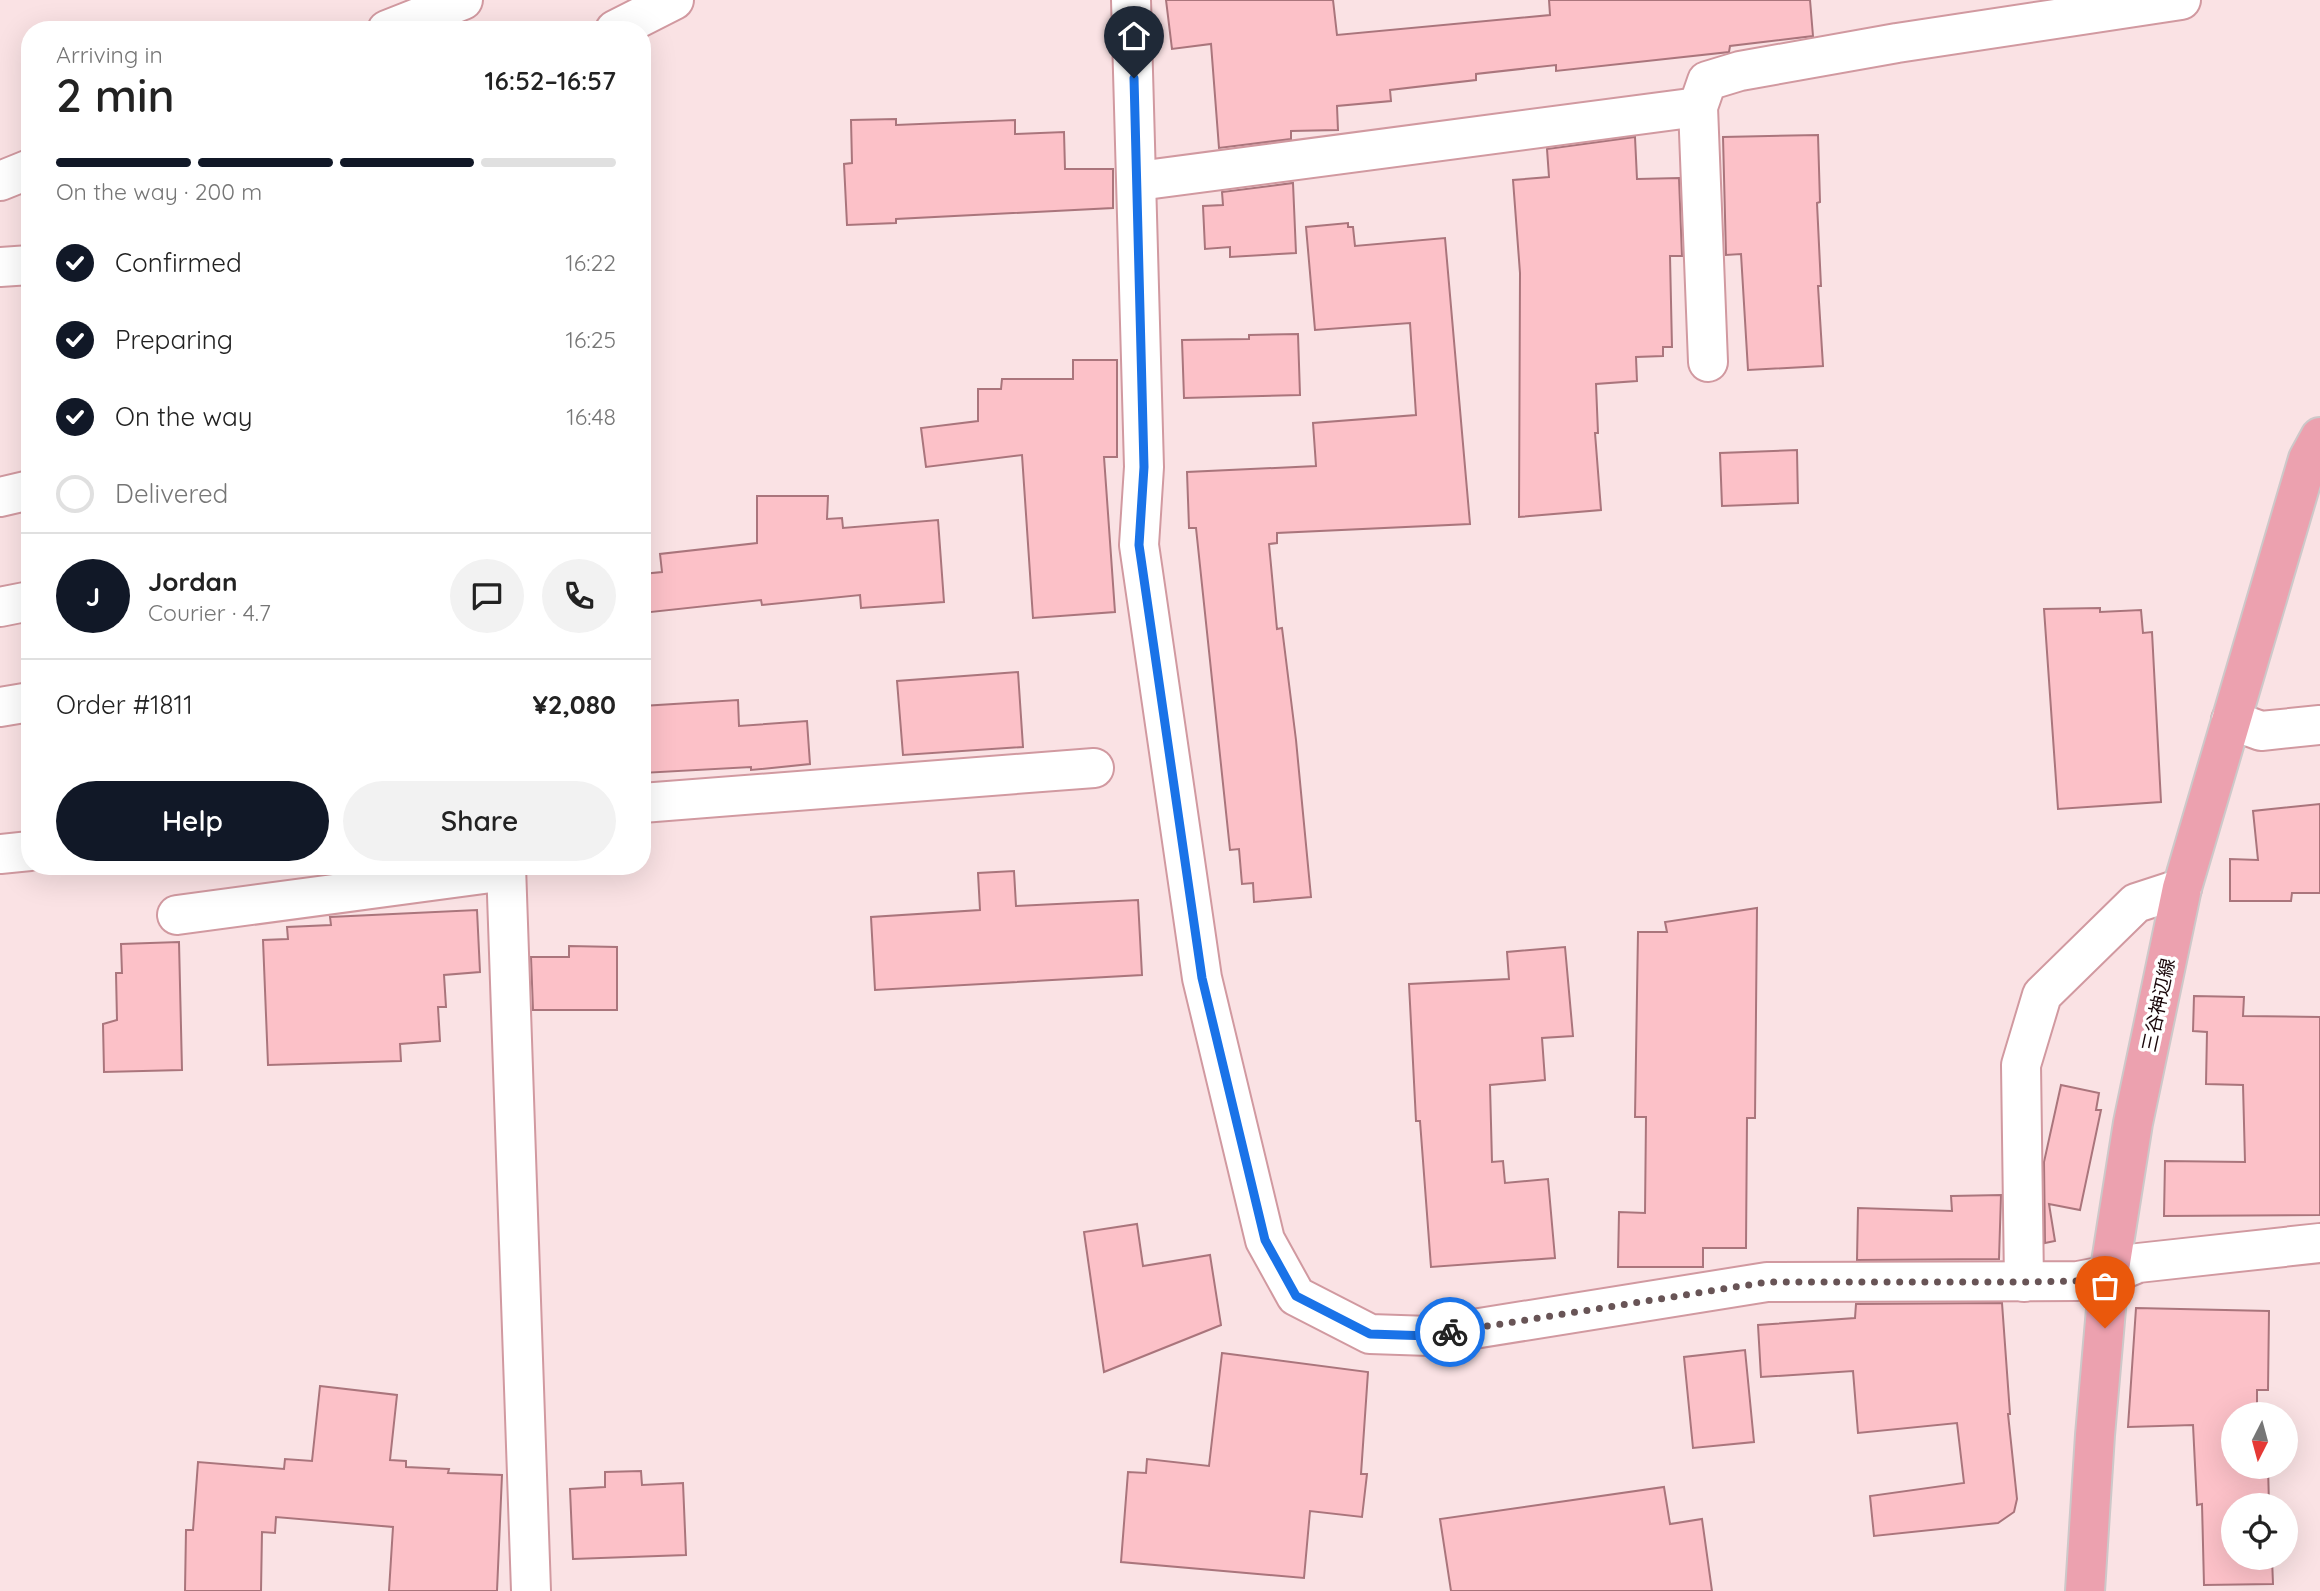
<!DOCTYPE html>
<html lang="en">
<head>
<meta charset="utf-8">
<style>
  body { margin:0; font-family:Quicksand,"Noto Sans JP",sans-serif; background:#f2f2f2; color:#222; height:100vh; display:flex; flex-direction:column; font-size:26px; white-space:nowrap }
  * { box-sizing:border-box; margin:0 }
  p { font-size:23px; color:#767676 }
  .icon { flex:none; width:38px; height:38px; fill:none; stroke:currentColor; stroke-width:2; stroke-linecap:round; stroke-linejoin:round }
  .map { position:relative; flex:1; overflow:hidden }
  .side { position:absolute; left:21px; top:21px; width:630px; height:854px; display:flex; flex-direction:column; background:#fff; border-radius:28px; box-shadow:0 7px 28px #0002 }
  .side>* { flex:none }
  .needle { width:46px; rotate:186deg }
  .controls { position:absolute; left:2221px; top:1402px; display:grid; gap:14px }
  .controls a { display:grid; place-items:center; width:77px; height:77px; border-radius:50%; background:#fff; box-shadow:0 7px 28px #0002; font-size:35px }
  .pin { position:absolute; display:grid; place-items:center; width:60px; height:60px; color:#fff; margin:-72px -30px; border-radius:50% 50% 50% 0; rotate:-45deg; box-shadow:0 0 7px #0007 }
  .pin .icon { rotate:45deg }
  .courier { position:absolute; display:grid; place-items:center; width:70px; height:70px; margin:-35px; border:5px solid #1a73e8; border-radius:50%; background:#fff; color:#222; box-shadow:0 2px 9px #0007 }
  .headline em { font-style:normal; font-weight:600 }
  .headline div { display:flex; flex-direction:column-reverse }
  .headline { display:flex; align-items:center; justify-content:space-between; height:119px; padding:0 35px }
  h1 { font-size:46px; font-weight:600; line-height:52px }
  .bar { display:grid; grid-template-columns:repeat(4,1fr); gap:10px 7px; align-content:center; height:84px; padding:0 35px }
  .bar i { height:9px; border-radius:5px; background:#e0e0e0 }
  .bar .on { background:#111827 }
  .bar p { grid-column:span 4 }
  .line { display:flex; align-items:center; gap:18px; padding:0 35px; border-top:2px solid #e0e0e0 }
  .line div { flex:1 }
  .round { display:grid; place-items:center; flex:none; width:74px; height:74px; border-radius:37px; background:#f2f2f2 }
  ol { padding:0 35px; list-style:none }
  li { display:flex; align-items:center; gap:21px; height:77px }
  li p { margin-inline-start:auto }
  li .icon { padding:7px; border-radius:50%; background:#111827; color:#fff; stroke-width:4 }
  li:last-child { color:#767676 }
  li i { width:38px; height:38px; border:4px solid #e0e0e0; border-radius:50% }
  .button { display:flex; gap:14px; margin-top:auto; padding:14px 35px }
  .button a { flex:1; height:80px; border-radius:42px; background:#111827; color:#fff; font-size:28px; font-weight:600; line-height:80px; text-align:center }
  .button a+a { background:#f2f2f2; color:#222 }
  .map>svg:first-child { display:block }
</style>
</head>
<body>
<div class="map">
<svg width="2320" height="1591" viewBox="0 0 2320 1591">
  <rect width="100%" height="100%" fill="#fae2e4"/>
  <!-- building -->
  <g fill="#fcc1c8" stroke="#aa757c" stroke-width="2">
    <path d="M1166,0H1333L1337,35L1550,15L1549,0H1810L1813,36L1730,46L1729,52L1556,71V65L1476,74V80L1390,90L1391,101L1337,106L1338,130L1291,131V139L1219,148L1211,44L1172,49Z"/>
    <path d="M896,119V125L1015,120V134L1064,132L1065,169H1113V208L896,219V223L847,225L844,164L852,163L851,120Z"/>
    <path d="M1818,135L1820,202L1817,203L1821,286H1818L1823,366L1748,370L1741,254L1726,255L1723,137Z"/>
    <path d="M1635,137L1637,179L1679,178L1682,256H1670L1672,347H1663V356L1636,357L1637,381L1596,384L1598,433H1595L1601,510L1519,517L1520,273L1513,180L1549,177L1547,149Z"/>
    <path d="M1293,183L1296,253L1230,257V247L1205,249L1203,206L1223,205L1222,192Z"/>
    <path d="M1348,223V227H1353L1355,246L1445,238L1470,524L1277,533V543L1269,544L1277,629L1282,628L1296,740L1311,897L1254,902L1253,883L1242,884L1239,849L1230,850L1196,528H1189L1187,472L1316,466L1313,423L1416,415L1410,323L1315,330L1306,227Z"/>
    <path d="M1298,334L1300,395L1184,398L1182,340L1249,339V335Z"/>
    <path d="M1073,360H1117V457H1104L1115,612L1033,618L1022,455L926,467L921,428L978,421V389H1001L1002,379H1073Z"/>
    <path d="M1797,450L1798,503L1722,506L1720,453Z"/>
    <path d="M757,496H828L827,519L842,518L843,528L938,520L944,602L861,608L860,595L762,605L761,600L642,613V574L662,572L660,554L757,543Z"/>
    <path d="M2100,608V612L2141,610L2143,633L2152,632L2161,802L2058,809L2044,609Z"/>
    <path d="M1018,672L1023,747L903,755L897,681Z"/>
    <path d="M738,700L739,726L807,721L810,764L751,770V767L642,773V706Z"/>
    <path d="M2320,804V893H2292L2291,901H2230V859L2258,860L2253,811Z"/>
    <path d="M1014,871L1016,906L1138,900L1142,975L875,990L871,917L980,910L978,873Z"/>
    <path d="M1757,908L1755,1118H1747L1746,1248H1703V1267H1618L1619,1212L1645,1213L1646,1117H1635L1638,932H1667L1665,922Z"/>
    <path d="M477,910L480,972L444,975L446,1007H438L440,1041L400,1044L401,1061L268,1065L263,940L288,939L287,927L331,925L330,917Z"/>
    <path d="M179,942L182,1070L104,1072L103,1024L117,1020L116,973H122L121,944Z"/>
    <path d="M569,946L617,947V1010H533L531,957H569Z"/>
    <path d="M1565,947L1573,1036L1542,1038L1545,1080L1490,1085L1492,1162L1503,1161L1505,1183L1548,1179L1555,1258L1431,1267L1420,1121H1416L1409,984L1509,979L1507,952Z"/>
    <path d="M2194,996L2244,997L2243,1016L2320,1017V1215L2164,1216L2165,1161L2245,1162L2243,1085L2206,1084L2207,1032L2193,1031Z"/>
    <path d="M2061,1085L2099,1093L2096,1110H2101L2080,1210L2049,1204L2055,1241L2045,1243L2044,1162Z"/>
    <path d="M2001,1195L1999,1259L1857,1260L1858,1208L1952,1211L1951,1196Z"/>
    <path d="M1137,1224L1143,1266L1210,1255L1221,1325L1104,1372L1084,1232Z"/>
    <path d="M2002,1303L2010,1414H2008L2017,1499L2014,1512L1998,1523L1874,1536L1870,1496L1964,1483L1957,1423L1858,1433L1853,1371L1761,1377L1758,1325L1855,1318L1856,1304Z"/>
    <path d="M2136,1308L2269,1311L2268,1390H2257V1414H2233V1466H2268L2269,1505H2233V1558H2272L2273,1584L2204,1585L2202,1504L2197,1505L2193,1425L2128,1427Z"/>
    <path d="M1745,1350L1754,1442L1693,1448L1684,1357Z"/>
    <path d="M1222,1353L1368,1372L1361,1474H1367L1362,1517L1310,1511L1304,1578L1121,1562L1128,1472L1146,1473L1147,1459L1209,1466Z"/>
    <path d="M320,1386L397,1395L390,1460L406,1461V1467L449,1469L448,1473L502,1475L497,1591H389L393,1527L276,1517L275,1533L262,1532L261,1591H185L186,1530H193L198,1462L284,1469L285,1459L312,1461Z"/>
    <path d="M641,1471L642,1485L683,1483L686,1555L573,1559L570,1489L605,1487V1472Z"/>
    <path d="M1664,1487L1670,1524L1702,1519L1712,1591H1451L1440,1519Z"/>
  </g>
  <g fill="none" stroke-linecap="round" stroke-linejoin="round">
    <defs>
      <g id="minor">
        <path d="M1131,0L1144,467L1139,545L1202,978L1265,1240L1296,1296L1370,1334L1430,1336L1767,1282L2078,1281L2109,1275L2138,1263L2320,1243"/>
        <path d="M387,30L463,0"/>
        <path d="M615,30L674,0"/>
        <path d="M0,181L30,169"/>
        <path d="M1138,181L1698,107"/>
        <path d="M0,267L30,265"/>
        <path d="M1708,362L1698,107L1707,81L1740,71L1897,43L2181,0"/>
        <path d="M0,497L30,490"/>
        <path d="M0,607L30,601"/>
        <path d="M0,707L30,702"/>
        <path d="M2231,720L2261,731L2320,725"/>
        <path d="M642,803L1094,768"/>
        <path d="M0,854L30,851"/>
        <path d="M506,866L531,1591"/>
        <path d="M177,915L506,871"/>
        <path d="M2024,1282L2021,1065L2042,995L2136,903L2182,888"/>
      </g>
      <path id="major" d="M2085,1591L2095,1435L2109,1275L2133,1123L2182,888L2308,459L2320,437"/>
    </defs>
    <!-- minor casing -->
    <use href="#minor" stroke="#d199a0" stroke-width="42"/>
    <!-- major casing -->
    <use href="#major" stroke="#cdc8c9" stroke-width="42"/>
    <!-- minor -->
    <use href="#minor" stroke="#fff" stroke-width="38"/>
    <!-- major -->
    <use href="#major" stroke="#eca1af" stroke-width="38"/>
  </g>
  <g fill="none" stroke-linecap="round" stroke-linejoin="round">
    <!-- done -->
    <path stroke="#685456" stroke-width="7" stroke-dasharray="0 12.6" d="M1450,1332L1767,1282H2024L2078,1281L2109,1275L2105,1328"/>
    <!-- route -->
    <path stroke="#1a73e8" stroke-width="9" d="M1134,78L1144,467L1139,545L1202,978L1265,1240L1296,1296L1370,1334L1430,1336L1450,1332"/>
  </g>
  <g text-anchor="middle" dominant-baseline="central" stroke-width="7" stroke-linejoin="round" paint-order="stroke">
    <!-- street labels -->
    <g font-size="19" fill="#1a070a" stroke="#fff">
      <text transform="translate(2158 1005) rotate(-78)">三谷神辺線</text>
    </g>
  </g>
</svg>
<div class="controls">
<a><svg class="needle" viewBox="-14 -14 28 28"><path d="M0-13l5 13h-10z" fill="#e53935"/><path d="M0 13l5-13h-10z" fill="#767676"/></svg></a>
<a><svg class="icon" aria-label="locate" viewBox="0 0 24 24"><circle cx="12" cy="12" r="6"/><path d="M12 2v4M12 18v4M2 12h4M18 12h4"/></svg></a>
</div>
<div class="pin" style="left:2105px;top:1328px;background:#ea580c"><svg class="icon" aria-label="bag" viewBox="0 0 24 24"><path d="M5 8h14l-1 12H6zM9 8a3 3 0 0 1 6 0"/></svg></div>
<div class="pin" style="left:1134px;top:78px;background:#1f2937"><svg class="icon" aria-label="home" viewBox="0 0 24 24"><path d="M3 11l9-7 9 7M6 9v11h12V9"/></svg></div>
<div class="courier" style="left:1450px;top:1332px"><svg class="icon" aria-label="bike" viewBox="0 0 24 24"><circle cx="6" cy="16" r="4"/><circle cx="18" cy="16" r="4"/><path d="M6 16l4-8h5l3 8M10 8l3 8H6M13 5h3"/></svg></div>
<section class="side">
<div class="headline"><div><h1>2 min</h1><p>Arriving in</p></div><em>16:52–16:57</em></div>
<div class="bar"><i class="on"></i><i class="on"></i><i class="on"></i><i></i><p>On the way · 200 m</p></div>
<ol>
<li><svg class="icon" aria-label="check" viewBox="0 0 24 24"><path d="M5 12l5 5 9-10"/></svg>Confirmed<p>16:22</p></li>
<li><svg class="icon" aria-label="check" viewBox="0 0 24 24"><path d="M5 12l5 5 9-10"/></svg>Preparing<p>16:25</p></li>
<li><svg class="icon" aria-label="check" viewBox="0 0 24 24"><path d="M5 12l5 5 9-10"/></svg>On the way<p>16:48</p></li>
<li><i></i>Delivered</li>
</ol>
<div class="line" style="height:126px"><b class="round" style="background:#111827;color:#fff">J</b><div><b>Jordan</b><p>Courier · 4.7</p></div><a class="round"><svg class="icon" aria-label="chat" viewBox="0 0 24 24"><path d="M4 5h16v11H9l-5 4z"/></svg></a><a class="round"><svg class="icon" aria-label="phone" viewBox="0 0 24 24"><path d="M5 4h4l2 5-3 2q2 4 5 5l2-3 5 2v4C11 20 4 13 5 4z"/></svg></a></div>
<div class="line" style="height:91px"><div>Order #1811</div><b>¥2,080</b></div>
<div class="button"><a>Help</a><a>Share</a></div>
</section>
</div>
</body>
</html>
